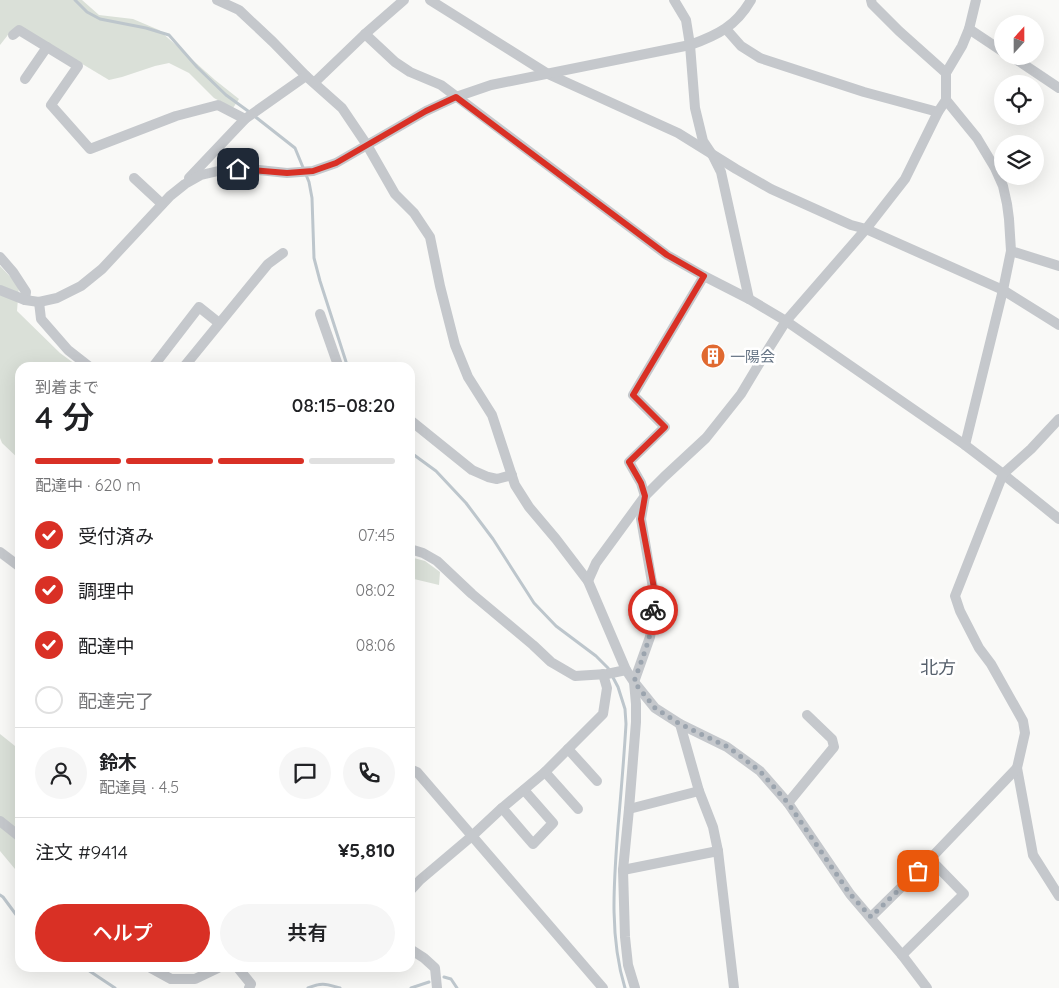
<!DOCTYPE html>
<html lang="ja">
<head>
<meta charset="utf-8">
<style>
  body { margin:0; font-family:Quicksand,"Noto Sans JP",sans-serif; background:#f6f6f6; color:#202124; height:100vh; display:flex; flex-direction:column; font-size:19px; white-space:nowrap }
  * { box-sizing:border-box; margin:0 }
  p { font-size:16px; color:#757577 }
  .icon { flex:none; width:28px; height:28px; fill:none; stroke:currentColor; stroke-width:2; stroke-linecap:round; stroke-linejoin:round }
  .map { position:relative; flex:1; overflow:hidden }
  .panel { position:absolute; left:15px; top:362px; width:400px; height:610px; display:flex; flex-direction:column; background:#fff; border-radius:15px; box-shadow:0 5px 20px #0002 }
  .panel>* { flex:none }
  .needle { width:32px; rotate:21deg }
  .tools { position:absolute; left:994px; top:15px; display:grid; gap:10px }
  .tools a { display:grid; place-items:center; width:50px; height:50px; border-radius:50%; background:#fff; box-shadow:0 5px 20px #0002; font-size:25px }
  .pin { position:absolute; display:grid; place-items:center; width:42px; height:42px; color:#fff; margin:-21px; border-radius:10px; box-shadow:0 2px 8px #0006 }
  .courier { position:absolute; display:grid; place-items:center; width:50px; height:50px; margin:-25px; border:4px solid #d93025; border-radius:50%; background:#fff; color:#222; box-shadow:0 1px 6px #0007 }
  .summary em { font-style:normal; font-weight:600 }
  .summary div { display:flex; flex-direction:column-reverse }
  .summary { display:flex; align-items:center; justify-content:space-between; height:85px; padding:0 20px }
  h1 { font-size:32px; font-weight:600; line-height:38px }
  .bar { display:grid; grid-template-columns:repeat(4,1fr); gap:8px 5px; align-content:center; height:60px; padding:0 20px }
  .bar i { height:6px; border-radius:4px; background:#e0e0e0 }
  .bar .selected { background:#d93025 }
  .bar p { grid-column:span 4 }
  .line { display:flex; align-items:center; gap:12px; padding:0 20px; border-top:1px solid #e0e0e0 }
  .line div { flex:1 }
  .round { display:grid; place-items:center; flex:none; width:52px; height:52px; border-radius:26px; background:#f6f6f6 }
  ol { padding:0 20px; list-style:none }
  li { display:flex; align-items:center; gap:15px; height:55px }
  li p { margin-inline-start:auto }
  li .icon { padding:5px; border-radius:50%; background:#d93025; color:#fff; stroke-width:4 }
  li:last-child { color:#757577 }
  li i { width:28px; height:28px; border:2px solid #e0e0e0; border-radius:50% }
  .cta { display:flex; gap:10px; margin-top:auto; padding:10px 20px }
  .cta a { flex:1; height:58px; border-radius:30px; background:#d93025; color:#fff; font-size:20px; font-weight:600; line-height:58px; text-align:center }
  .cta a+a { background:#f6f6f6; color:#202124 }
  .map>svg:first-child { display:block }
</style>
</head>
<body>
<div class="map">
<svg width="1059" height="988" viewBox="0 0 1059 988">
  <rect width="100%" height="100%" fill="#f9f9f7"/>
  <!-- green -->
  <g fill="#dae0d8">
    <path d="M0,0H82L99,15L133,19L159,30L215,80L239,99L233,108L214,98L189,73L169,63L155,66L122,77L109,80L19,26L11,31L0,45Z"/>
    <path d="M0,266L19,286L17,311L60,353L79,367L20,368V460L2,443L0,438Z"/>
    <path d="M410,557L425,561L440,572L439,585L414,579L410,580Z"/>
    <path d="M0,734L20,750V875L0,851Z"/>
  </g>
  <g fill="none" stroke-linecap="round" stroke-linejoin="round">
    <!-- stream -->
    <g stroke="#bdc6cc" stroke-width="3">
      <path d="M75,0L87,12L100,19L146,28L169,35L197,67L226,95L248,111L295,148L309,182L312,198L314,258L320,281L348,368"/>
      <path d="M410,452L436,471L466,503L493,539L534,603L556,626L596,656L608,668L618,687L625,709L626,724C624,758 621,793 618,827C614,881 609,936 625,988"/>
      <path d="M0,895L3,897L20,920"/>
      <path d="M85,968L115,988"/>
      <path d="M444,977L451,979L457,988"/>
      <path d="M308,988C322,982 326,984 340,988"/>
      <path d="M411,988L429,982"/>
    </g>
    <!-- minor -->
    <g stroke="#c5c8cc" stroke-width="10">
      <path d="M217,0L239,10L273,42L306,76L342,108L367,145L395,194L414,213L430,237L440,286L455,345L468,377L492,415L515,485L529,507L556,539L588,581L626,670L634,682L655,708L680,724L727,747L760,771L788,803L850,894L902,955L927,988"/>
      <path d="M430,0L548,74L678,133L736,169L771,189L851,225L866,229L1003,290L1059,325"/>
      <path d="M674,0L686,20L690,45L695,108L703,141L713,156L721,172L749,299"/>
      <path d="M871,0L872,4L899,31L946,73"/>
      <path d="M726,29L741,46L760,58L864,92L938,112"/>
      <path d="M969,29L1002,51"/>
      <path d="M365,34L395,62L410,72L441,85L667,255L704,276L749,299L786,321L965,445L1003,474L1059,519"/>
      <path d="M13,35L19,30L78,66L51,105L90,149L176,116L218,105L245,119"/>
      <path d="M1011,56L1059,88"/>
      <path d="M25,79L47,47"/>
      <path d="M315,82L365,34L404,0"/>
      <path d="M946,100L977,138L995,168L1003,186L1007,204L1009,219L1011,251L1003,290L965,445"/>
      <path d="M134,178L162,204"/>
      <path d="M189,178L245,119L306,76"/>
      <path d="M1011,251L1059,266"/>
      <path d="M0,257L13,272L26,292L25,300"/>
      <path d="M0,290L25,300L39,302L57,298L81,286L102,269L170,196L185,184L201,175L227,169L259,170L287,173L313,171L336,163L426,111L456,97L491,85L690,45C718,35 736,26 751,0"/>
      <path d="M39,302L41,319L68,350L91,368"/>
      <path d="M320,314L339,368"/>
      <path d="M152,368L199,307L219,323"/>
      <path d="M183,368L268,264L283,253"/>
      <path d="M1059,419L1031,449L1003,474L955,596L960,611L979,648L991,664L1023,721L1025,733L1017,768L1033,855L1059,896"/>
      <path d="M410,420L472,470L488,477L497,479L512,475"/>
      <path d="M410,549L423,553L437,561L472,594L533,645L551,662L575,676L607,674L626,670"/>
      <path d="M0,552L20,567"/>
      <path d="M588,581L596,563L645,496L664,477L706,438L741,394L759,364L786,321L866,229L905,179L938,112L946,100V73L962,46L969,29L976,0"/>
      <path d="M680,724L699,791L713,827L718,851L734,988"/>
      <path d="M568,749L597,781"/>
      <path d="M410,769L417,772L603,988"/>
      <path d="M545,772L578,809"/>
      <path d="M788,803L834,747L832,739L807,715"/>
      <path d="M502,808L533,844L553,823L524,790"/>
      <path d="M629,809L699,791"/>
      <path d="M0,821L20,837"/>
      <path d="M623,870L718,851"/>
      <path d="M410,891L420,880L472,836L502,808L545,772L603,714L607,688L603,674"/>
      <path d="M871,917L930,859L1017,768"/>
      <path d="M410,949L424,958L435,968L437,988"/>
      <path d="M902,955L964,894L930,859"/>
      <path d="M151,968L171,979H195L218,968"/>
      <path d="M238,968L251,984L249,988"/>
      <path d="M635,988L628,965L625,937L623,870L629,809L636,722V704L634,682L650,637L653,621V588L641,519L645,496L641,483L629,462L665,427L633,395L704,276"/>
    </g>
  </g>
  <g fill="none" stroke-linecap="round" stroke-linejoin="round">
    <!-- done -->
    <path stroke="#9ba4ae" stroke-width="5" stroke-dasharray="0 9" d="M653,610C653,635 642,658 634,682L655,708L680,724L728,747L760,771L788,803L850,894L871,917L918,871"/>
    <!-- route -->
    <path stroke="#d93025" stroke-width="6" d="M238,169L287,173L313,171L336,163L426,111L456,97L667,255L704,276L633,395L665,427L629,462L641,483L645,496L641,519L654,588L653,610"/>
  </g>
  <!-- icons -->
  <defs>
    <symbol id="building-disc" viewBox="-11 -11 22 22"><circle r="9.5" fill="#e06930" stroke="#fff"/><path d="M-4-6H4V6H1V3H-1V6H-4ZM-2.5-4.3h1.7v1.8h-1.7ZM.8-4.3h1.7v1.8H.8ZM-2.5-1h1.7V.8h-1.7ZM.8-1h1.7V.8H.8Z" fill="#fff"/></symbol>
  </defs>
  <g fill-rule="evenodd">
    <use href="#building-disc" x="699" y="342" width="28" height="28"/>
  </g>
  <g text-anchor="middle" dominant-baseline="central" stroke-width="5" stroke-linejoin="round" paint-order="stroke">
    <!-- poi labels -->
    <g font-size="15" fill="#697787" stroke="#fff" text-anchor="start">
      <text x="730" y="356">一陽会</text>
    </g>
    <!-- quarter labels -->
    <g font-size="18" fill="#56606c" stroke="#fff">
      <text x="938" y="667">北方</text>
    </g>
  </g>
</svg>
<div class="tools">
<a><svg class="needle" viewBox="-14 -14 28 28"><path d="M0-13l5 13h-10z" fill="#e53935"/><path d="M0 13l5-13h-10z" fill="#757577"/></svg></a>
<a><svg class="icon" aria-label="locate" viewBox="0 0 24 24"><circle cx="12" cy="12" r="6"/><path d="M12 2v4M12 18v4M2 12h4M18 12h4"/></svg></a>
<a><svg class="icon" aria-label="layers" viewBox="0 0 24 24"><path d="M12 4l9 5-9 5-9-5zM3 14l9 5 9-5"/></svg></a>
</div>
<div class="pin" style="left:918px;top:871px;background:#ea580c"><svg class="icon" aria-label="bag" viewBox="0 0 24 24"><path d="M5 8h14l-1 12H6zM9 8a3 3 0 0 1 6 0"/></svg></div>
<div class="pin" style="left:238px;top:169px;background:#1f2937"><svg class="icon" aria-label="home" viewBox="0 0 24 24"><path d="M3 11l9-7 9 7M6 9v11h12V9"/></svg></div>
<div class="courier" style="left:653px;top:610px"><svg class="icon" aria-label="bike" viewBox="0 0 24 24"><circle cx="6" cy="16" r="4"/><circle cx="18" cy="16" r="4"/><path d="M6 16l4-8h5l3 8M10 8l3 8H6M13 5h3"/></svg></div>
<section class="panel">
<div class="summary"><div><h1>4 分</h1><p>到着まで</p></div><em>08:15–08:20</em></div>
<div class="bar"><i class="selected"></i><i class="selected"></i><i class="selected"></i><i></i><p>配達中 · 620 m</p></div>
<ol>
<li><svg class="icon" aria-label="check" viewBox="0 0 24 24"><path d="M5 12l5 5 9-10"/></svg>受付済み<p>07:45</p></li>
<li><svg class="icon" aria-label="check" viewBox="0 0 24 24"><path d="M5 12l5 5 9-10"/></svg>調理中<p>08:02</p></li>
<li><svg class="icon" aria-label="check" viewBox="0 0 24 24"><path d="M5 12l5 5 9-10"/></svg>配達中<p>08:06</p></li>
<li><i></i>配達完了</li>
</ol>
<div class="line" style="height:90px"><a class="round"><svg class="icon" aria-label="person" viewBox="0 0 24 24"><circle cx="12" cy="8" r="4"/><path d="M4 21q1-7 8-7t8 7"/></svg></a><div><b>鈴木</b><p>配達員 · 4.5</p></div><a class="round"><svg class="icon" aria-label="chat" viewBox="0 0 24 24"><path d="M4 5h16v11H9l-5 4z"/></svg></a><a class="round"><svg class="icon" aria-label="phone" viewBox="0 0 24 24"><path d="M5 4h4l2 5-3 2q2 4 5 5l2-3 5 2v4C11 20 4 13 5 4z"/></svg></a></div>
<div class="line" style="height:65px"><div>注文 #9414</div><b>¥5,810</b></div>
<div class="cta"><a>ヘルプ</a><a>共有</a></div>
</section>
</div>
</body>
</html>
